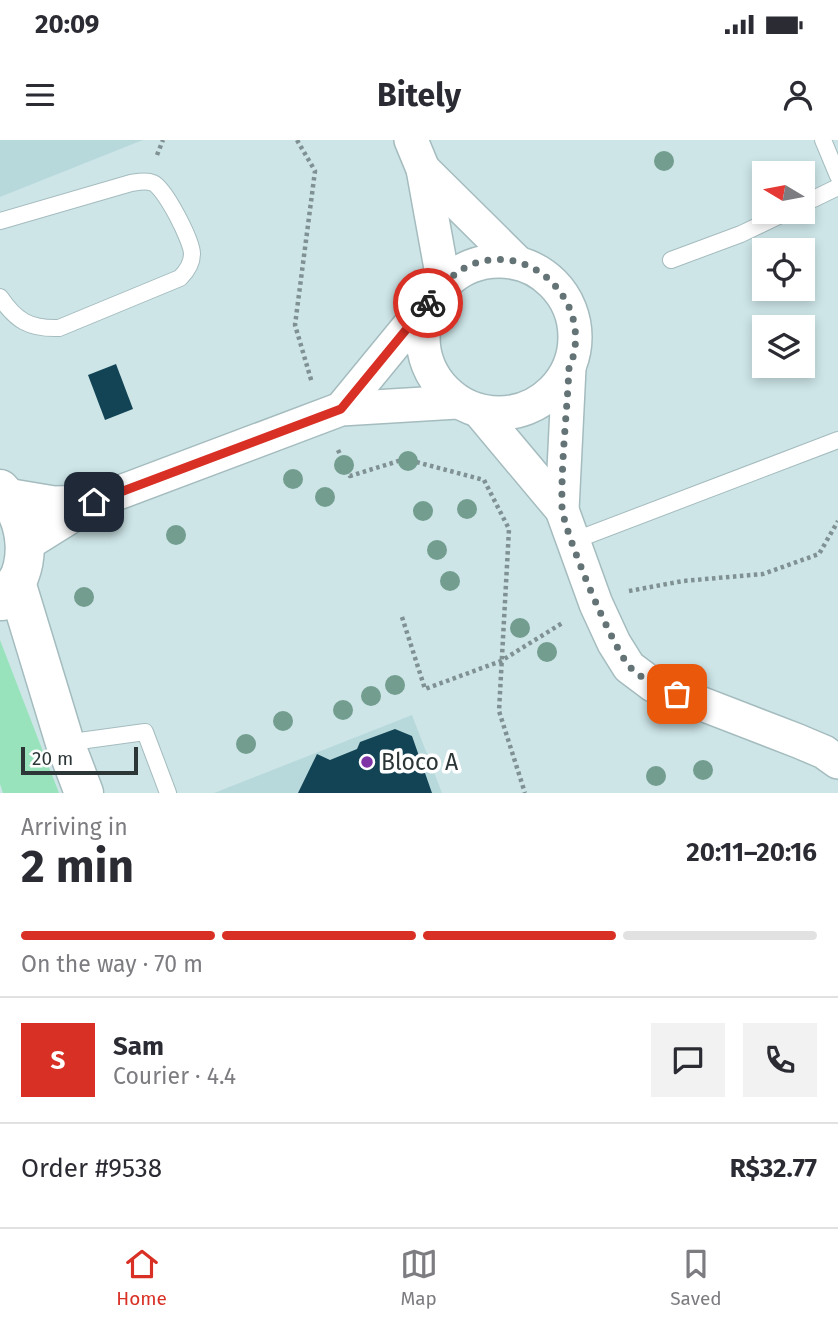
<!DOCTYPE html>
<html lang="en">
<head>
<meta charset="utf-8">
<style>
  body { margin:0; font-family:"Fira Sans",sans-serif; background:#f2f2f3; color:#2b2b33; height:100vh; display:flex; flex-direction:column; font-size:26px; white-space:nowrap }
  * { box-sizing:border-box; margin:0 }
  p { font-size:23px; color:#7c7c81 }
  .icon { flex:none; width:38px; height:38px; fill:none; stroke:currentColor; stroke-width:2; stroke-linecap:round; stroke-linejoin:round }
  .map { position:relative; height:653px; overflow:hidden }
  .details { display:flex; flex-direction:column; background:#fff; flex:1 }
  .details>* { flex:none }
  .needle { width:46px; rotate:280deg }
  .fabs { position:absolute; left:752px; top:21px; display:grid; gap:14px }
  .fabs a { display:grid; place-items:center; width:63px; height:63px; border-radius:0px; background:#fff; box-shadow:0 4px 10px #0003; font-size:35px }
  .scale { position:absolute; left:21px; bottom:18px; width:117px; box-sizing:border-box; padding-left:7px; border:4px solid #2c3637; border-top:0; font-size:19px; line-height:24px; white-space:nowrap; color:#2c3637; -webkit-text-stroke:5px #fff; paint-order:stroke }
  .pin { position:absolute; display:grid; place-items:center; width:60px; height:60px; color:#fff; margin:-30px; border-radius:14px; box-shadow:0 4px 10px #0006 }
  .courier { position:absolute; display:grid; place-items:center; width:70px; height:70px; margin:-35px; border:5px solid #d93025; border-radius:50%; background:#fff; color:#222; box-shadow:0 2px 9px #0007 }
  .headline em { font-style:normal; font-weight:700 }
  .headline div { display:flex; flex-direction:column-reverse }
  .headline { display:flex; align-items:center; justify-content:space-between; height:119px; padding:0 21px }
  h1 { font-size:46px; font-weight:700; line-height:52px }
  .bar { display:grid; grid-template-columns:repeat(4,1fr); gap:10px 7px; align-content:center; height:84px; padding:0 21px }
  .bar i { height:9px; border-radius:5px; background:#e1e1e2 }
  .bar .current { background:#d93025 }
  .bar p { grid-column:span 4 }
  .line { display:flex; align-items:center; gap:18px; padding:0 21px; border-top:2px solid #e1e1e2 }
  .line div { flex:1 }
  .round { display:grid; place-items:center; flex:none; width:74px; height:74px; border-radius:0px; background:#f2f2f3 }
  .status { display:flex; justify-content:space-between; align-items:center; height:49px; padding:0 35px; background:#fff; direction:ltr }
  .status svg { height:19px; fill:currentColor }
  header { display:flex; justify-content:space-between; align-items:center; height:91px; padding:0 21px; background:#fff; font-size:32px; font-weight:700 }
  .tab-bar { display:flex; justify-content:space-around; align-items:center; height:98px; border-top:2px solid #e1e1e2; background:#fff; font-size:19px; color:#7c7c81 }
  .tab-bar a { display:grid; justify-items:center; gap:4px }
  .tab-bar .current { color:#d93025 }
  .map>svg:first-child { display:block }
</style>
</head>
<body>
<div class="status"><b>20:09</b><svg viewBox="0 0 49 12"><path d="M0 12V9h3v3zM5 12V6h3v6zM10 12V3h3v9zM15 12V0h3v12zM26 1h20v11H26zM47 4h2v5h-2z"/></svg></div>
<header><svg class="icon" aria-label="menu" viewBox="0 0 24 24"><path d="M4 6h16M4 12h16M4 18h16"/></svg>Bitely<svg class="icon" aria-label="person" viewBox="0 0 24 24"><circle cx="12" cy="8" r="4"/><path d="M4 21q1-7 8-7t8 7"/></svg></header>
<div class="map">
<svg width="838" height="653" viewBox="0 0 838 653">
  <rect width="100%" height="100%" fill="#cde5e7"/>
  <!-- built -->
  <g fill="#b8d9dc">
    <path d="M0,0H143L0,57Z"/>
    <path d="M412,575L442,653H214Z"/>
  </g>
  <!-- green -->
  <path fill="#98e3bc" d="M0,500L59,653H3L0,644Z"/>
  <!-- building -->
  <g fill="#124455">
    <path d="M116,224L133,269L105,280L88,235Z"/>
    <path d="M395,589L412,596L432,653H298L317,614L330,620L357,609L360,602Z"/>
  </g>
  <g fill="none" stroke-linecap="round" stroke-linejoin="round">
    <defs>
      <g id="lane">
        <path d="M823,0L838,36"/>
        <path d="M803,64L838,47"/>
        <path d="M0,81L131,43C138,42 146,40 153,43C165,48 192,101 192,114C192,123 186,132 180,138L59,188C30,189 16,181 0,157"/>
        <path d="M671,120L741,94L787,72"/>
        <path d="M573,401L838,300"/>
        <path d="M65,603L145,592L168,653"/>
      </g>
      <g id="street">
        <path d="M411,0L423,29L444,145"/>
        <path d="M423,29L518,123"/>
        <circle cx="499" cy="197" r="76"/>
        <path d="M341,269L428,163"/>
        <path d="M479,271L562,370L596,464L614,503L629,527L653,545L798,601L824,612L838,622"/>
        <path d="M6,355L54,363L94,362"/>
        <path d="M562,370L569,228"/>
        <path d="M25,405L94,362L341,269L457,262"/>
      </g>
      <g id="secondary">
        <path d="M0,349C30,379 35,431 2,461"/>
        <path d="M16,442L65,603L84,653"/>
      </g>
    </defs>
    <!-- lane casing -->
    <use href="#lane" stroke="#a5bcbf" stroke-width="18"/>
    <!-- street casing -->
    <use href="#street" stroke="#a5bcbf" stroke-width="36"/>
    <!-- secondary casing -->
    <use href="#secondary" stroke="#a5bcbf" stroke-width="41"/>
    <!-- path -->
    <g stroke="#809193" stroke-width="4.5" stroke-dasharray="3.5 3.5" stroke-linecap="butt">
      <path d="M297,0L315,31L295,185L312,243"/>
      <path d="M157,15L163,0"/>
      <path d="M338,310L350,336L405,319L484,340L509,389L499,571L525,653"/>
      <path d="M629,451L683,441L763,434L819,414L838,381"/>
      <path d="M402,477L425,549L501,521L564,482"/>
    </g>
    <!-- lane -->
    <use href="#lane" stroke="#fff" stroke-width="16"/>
    <!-- street -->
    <use href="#street" stroke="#fff" stroke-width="33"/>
    <!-- secondary -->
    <use href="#secondary" stroke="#fff" stroke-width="38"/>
  </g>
  <!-- trees -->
  <g fill="#729d8f">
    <circle cx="664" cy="21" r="10"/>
    <circle cx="408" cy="321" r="10"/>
    <circle cx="344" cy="325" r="10"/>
    <circle cx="293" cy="339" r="10"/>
    <circle cx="325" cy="357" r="10"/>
    <circle cx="467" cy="369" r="10"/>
    <circle cx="423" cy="371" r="10"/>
    <circle cx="176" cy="395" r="10"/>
    <circle cx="437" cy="410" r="10"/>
    <circle cx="450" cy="441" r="10"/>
    <circle cx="84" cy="457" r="10"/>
    <circle cx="520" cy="488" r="10"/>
    <circle cx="547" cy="512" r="10"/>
    <circle cx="395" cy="545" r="10"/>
    <circle cx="371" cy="556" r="10"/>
    <circle cx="343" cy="570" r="10"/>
    <circle cx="283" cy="581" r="10"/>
    <circle cx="246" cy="604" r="10"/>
    <circle cx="703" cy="630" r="10"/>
    <circle cx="656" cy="636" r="10"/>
  </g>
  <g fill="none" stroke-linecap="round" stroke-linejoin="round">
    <!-- done -->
    <path stroke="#647375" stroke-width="7" stroke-dasharray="0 12.6" d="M428,163C440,148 454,131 473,124C535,101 596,168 569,228C567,274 561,321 562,367C563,390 614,512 631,528C645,541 660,548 677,554"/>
    <!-- route -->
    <path stroke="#d93025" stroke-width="9" d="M94,362L341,269L428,163"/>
  </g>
  <!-- markers -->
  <circle fill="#7f34a6" stroke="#fff" stroke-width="2.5" cx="367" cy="622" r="7"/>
  <g text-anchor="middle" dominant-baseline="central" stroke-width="7" stroke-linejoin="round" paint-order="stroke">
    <!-- poi labels -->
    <g font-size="23" fill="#2c3637" stroke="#fff" text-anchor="start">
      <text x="381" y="622">Bloco A</text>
    </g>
  </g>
</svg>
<div class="fabs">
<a><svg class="needle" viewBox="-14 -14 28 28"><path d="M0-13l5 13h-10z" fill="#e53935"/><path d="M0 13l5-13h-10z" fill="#7c7c81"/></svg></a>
<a><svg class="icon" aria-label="locate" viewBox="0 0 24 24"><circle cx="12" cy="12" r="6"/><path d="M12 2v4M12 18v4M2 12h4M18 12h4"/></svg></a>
<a><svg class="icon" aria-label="layers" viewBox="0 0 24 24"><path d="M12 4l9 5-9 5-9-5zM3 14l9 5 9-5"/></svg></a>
</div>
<div class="scale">20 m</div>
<div class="pin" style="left:677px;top:554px;background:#ea580c"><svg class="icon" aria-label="bag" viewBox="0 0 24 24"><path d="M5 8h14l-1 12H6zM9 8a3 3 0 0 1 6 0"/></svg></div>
<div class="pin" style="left:94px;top:362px;background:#1f2937"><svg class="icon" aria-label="home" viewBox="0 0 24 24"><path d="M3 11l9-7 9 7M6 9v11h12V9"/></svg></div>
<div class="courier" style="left:428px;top:163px"><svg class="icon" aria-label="bike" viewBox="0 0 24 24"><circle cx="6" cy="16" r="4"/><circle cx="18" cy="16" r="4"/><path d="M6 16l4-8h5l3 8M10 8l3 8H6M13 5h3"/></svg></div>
</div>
<section class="details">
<div class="headline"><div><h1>2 min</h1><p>Arriving in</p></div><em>20:11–20:16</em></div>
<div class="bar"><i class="current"></i><i class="current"></i><i class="current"></i><i></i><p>On the way · 70 m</p></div>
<div class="line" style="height:126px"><b class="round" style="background:#d93025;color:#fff">S</b><div><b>Sam</b><p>Courier · 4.4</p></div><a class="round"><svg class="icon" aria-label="chat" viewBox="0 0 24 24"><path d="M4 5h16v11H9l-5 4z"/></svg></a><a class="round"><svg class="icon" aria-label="phone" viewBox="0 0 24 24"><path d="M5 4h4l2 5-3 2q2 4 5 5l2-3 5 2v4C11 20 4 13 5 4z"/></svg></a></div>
<div class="line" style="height:91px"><div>Order #9538</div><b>R$32.77</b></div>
</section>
<nav class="tab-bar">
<a class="current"><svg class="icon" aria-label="home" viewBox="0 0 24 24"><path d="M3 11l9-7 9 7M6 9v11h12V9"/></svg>Home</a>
<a><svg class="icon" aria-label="map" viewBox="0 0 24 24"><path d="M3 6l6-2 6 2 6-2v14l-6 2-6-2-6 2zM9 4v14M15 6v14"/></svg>Map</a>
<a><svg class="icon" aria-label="saved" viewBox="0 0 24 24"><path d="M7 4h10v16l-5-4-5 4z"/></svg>Saved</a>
</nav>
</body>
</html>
